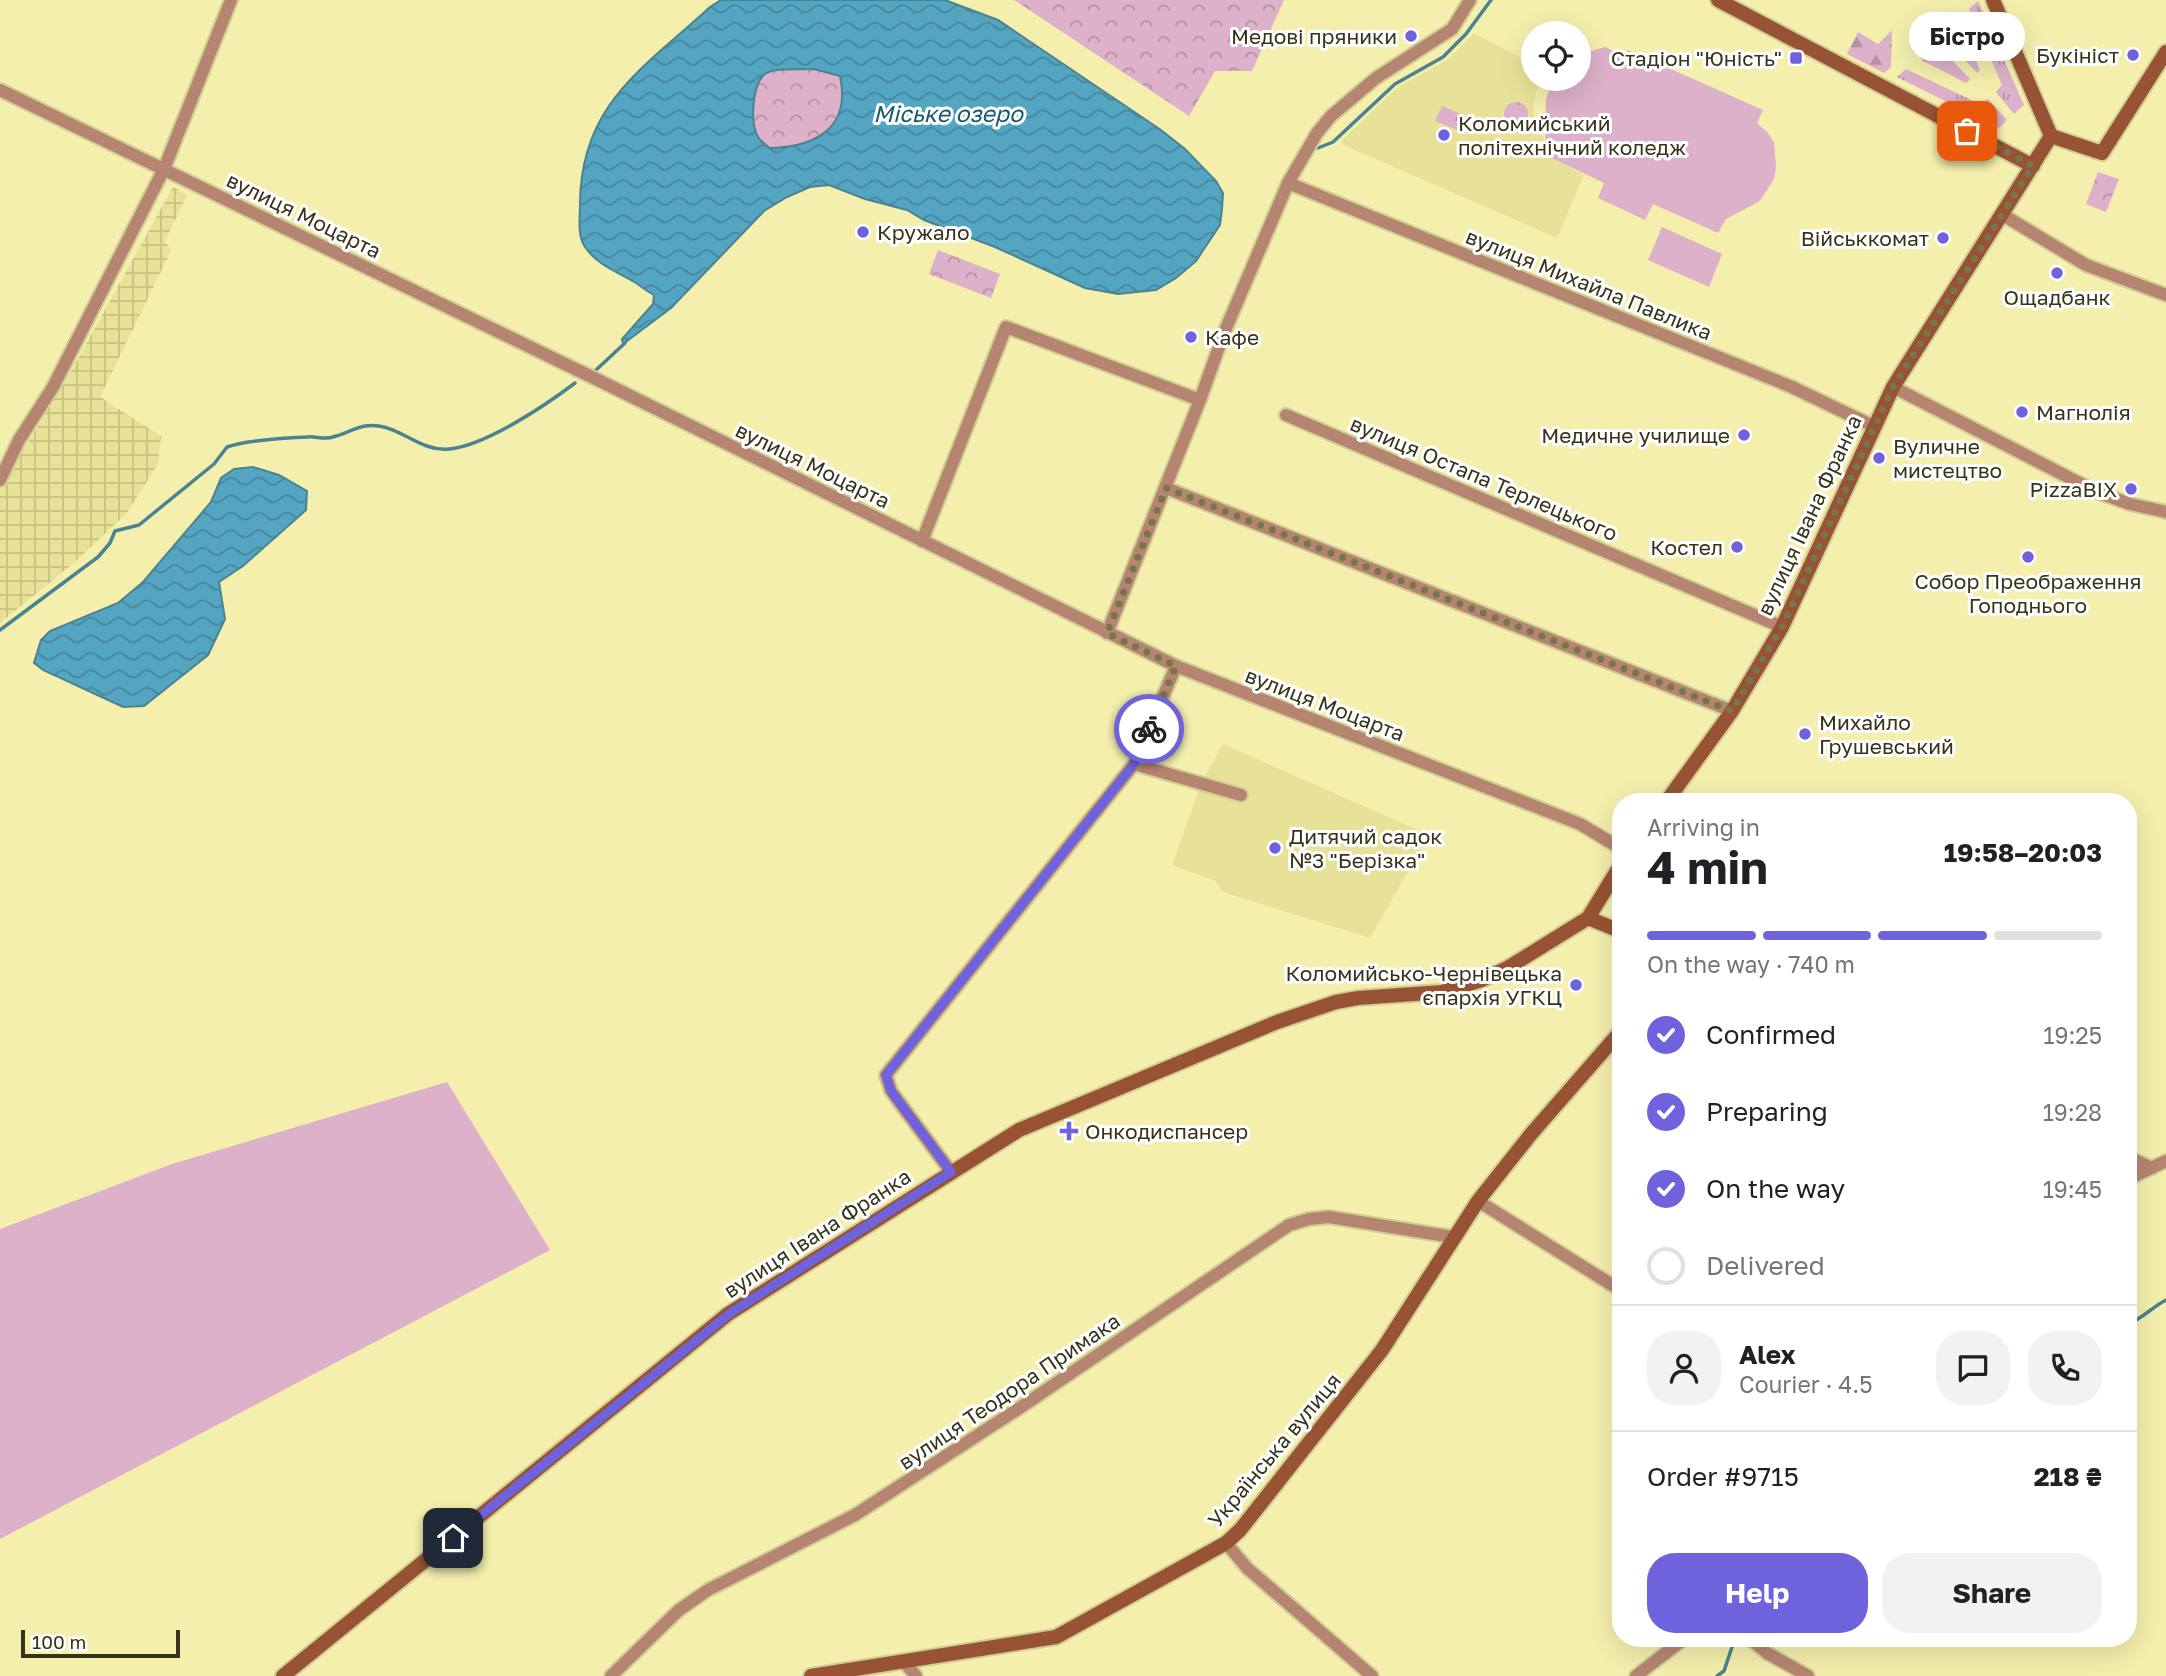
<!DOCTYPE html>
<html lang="en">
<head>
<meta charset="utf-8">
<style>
  body { margin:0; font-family:"Golos Text",sans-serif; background:#f2f2f2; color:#202124; height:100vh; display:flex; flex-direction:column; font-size:26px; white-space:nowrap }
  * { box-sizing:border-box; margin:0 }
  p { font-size:23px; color:#757577 }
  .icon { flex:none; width:38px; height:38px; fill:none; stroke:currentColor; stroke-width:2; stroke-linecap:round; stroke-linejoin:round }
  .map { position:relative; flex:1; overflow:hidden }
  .panel { position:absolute; left:1612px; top:793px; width:525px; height:854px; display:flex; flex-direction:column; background:#fff; border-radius:28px; box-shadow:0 7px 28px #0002 }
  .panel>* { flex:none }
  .tools { position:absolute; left:1521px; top:21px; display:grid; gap:14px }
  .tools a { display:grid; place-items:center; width:70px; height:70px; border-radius:50%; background:#fff; box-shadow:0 7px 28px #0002; font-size:35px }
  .scale { position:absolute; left:21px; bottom:18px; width:159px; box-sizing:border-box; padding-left:7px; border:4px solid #36341a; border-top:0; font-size:19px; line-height:24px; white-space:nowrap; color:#36341a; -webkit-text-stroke:5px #fff; paint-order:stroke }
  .pin { position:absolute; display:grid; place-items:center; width:60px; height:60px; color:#fff; margin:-30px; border-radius:14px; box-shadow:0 4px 10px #0006 }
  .courier { position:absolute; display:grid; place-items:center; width:70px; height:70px; margin:-35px; border:5px solid #6f63dd; border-radius:50%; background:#fff; color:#222; box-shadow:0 2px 9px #0007 }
  .bubble { position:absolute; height:49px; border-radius:24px; background:#fff; box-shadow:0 7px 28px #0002; font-size:23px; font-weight:700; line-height:49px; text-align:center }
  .head em { font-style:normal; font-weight:700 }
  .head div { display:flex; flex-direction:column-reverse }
  .head { display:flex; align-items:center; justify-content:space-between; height:119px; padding:0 35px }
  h1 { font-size:46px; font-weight:700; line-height:52px }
  .bar { display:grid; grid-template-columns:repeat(4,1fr); gap:10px 7px; align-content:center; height:84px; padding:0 35px }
  .bar i { height:9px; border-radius:5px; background:#e0e0e0 }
  .bar .selected { background:#6f63dd }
  .bar p { grid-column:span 4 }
  .line { display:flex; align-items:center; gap:18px; padding:0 35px; border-top:2px solid #e0e0e0 }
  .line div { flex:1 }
  .round { display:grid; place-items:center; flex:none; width:74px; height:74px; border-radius:28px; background:#f2f2f2 }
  ol { padding:0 35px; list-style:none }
  li { display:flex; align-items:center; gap:21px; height:77px }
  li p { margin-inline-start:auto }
  li .icon { padding:7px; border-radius:50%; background:#6f63dd; color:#fff; stroke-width:4 }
  li:last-child { color:#757577 }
  li i { width:38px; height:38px; border:4px solid #e0e0e0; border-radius:50% }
  .button { display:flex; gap:14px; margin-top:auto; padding:14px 35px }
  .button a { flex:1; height:80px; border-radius:28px; background:#6f63dd; color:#fff; font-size:28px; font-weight:700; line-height:80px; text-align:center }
  .button a+a { background:#f2f2f2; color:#202124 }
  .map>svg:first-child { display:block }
</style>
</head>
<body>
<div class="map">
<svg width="2166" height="1676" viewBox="0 0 2166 1676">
  <defs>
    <pattern id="industrial-grid" width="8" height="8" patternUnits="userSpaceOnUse" patternTransform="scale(1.75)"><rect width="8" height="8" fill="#e8e298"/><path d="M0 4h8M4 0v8" fill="none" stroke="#c8c282"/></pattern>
    <pattern id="grass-tufts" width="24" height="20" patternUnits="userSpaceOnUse" patternTransform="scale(1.75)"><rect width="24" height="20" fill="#dcb1c9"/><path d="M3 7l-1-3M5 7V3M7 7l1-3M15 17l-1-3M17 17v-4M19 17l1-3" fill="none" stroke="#b391a2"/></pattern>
    <pattern id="forest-firs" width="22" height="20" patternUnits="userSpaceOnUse" patternTransform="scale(1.75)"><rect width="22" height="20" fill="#dcb1c9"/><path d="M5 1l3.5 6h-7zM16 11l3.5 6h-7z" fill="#b391a2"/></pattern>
    <pattern id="park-crowns" width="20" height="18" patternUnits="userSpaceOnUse" patternTransform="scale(1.75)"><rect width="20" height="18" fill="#dcb1c9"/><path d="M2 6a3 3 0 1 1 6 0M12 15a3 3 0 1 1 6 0" fill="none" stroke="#b391a2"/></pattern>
    <pattern id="water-waves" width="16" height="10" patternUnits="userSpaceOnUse" patternTransform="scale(1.75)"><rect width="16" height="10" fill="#54a5c2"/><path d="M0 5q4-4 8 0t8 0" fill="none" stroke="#46879d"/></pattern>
  </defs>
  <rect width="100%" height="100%" fill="#f4efad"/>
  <!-- built -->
  <g fill="#e8e298">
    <path d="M1474,33L1533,64V79H1544L1536,92L1533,108L1539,135L1544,136V147L1541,153L1584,175L1557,238L1355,150L1343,145L1341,141L1398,87L1449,59Z"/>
    <path d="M1223,744L1429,835L1370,938L1223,892L1215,881L1172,865L1201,784Z"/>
  </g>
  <!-- industrial -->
  <path fill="url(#industrial-grid)" d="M173,187L187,195L165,241L171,251L100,397L161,436L158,464L127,513L75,562L0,623V488L65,382Z"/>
  <!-- grass -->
  <g fill="url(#grass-tufts)">
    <path d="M1978,1L2024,105L2014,114L1996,92L2002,85L1969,9Z"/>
    <path d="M1958,20L1962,25L1980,70L1977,73L1942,35Z"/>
    <path d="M1935,42L1970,79L1966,83L1923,61L1919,56Z"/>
    <path d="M1906,69L1980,104L1988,99L2007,120L1999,128L1897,77Z"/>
  </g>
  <!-- forest -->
  <path fill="url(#forest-firs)" d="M1892,30L1891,67L1884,73L1847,54L1858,32L1878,44Z"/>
  <!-- park -->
  <g fill="url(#park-crowns)">
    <path d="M1014,0H1284L1252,71H1215L1189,116Z"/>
    <path d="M814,69L840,76C846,107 835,134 803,145C793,148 780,148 770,148C766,145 760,141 758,137C750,123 752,84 765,74C773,67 803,69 814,69Z"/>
    <circle cx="1516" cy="114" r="12"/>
    <path d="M1442,106L1491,127L1488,134L1461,123L1457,130L1435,121Z"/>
    <path d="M2098,172L2119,179L2106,212L2086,204Z"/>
    <path d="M938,250L1000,274L991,298L929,274Z"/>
  </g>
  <!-- garden -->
  <g fill="#dcb1c9">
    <path d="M1605,47L1624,56L1628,50L1763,110L1757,123L1768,133L1774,142L1776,167L1774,179L1760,201L1726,219L1718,233L1653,204L1645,220L1598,198L1604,183L1545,155L1546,100L1552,79H1578L1579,55Z"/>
    <path d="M1662,227L1722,254L1709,287L1648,260Z"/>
    <path d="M447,1082L550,1250L0,1539V1229L172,1164Z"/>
  </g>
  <!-- water -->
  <g fill="url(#water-waves)" stroke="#4b8390" stroke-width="2" fill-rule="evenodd">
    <path d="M721,0H945L998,20L1161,130L1185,149L1216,181L1223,193L1222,209L1220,225L1196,261L1176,278L1156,290L1118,294L1085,288L995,247L924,220L907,210L865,199L829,185L810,187L787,197L764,211L671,308L623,344L622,339L653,304L654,295C648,292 642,287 636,283C618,272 598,266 585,247C577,235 580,218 580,205C580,104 644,68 710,7ZM814,69L840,76C851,128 816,147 770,148C766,145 760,141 758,137C750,123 752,84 765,74C773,67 803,70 814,69Z"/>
    <path d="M253,467L279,475L307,491L306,510L243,566L219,582L225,619L208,655L144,706L123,707L43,670L34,663L41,640L50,631L118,603L143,582L211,502L221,478L234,469Z"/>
  </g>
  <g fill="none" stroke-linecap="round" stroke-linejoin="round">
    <!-- stream -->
    <g stroke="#4b8390" stroke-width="3.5">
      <path d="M1318,148L1333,142L1395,84L1443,57L1466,34L1491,0"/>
      <path d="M596,370L625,343"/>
      <path d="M0,630L98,557L110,543L115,531L139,525L214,464L227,447C246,440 285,438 307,437C315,436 325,440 333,437C350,433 360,423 379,426C403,429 422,452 449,449C485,446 546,405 575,383"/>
      <path d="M2128,1324C2142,1319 2152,1307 2166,1300"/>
      <path d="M1717,1676L1724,1671L1735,1638"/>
    </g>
    <defs>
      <g id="street">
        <path d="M0,90L598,380L1176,666L1580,824L1620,848"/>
        <path d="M1288,183L1792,387L1873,426"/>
        <path d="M2003,215L2086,265L2166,295"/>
        <path d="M1893,387L2097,492L2130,504L2166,512"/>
        <path d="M1286,415L1782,627"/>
        <path d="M0,480L19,440L53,387L164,169L231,0"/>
        <path d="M1166,488L1732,711"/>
        <path d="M922,541L1006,327L1200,400"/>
        <path d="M1107,633L1200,400L1224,333L1288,183L1317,133L1331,116L1376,78L1452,29L1470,0"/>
        <path d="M1134,764L1241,795"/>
        <path d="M2128,1157L2152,1168"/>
        <path d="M951,1172L891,1091L886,1075L1134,764L1176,666"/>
        <path d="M2128,1179L2166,1161"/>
        <path d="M1478,1201L1620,1290"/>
        <path d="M1226,1543L1247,1568L1372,1676"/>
        <path d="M1749,1638L1767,1653L1808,1676"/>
        <path d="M905,1663L916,1676"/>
        <path d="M611,1676L679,1610L708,1590L855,1515L1021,1407L1289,1225L1309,1219L1329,1217L1453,1237"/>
        <path d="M1636,1676L1685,1638"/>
      </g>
      <g id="secondary">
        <path d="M1718,0L2033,166"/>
        <path d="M1993,0L2051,136"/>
        <path d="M2051,136L2102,153L2166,52"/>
        <path d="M1666,802L1732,711L1782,627L1893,387L2051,136"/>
        <path d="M1588,918L1620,931"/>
        <path d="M283,1676L728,1314L1019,1130L1277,1022L1336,1002L1358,998L1442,992L1482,980L1509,967L1588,918L1620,866"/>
        <path d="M811,1676L1056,1637L1226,1543L1240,1530L1382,1350L1478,1201L1531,1134L1620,1032"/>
      </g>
    </defs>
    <!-- street casing -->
    <use href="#street" stroke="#d2cd93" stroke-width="16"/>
    <!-- secondary casing -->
    <use href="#secondary" stroke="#d2cd93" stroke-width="18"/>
    <!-- street -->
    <use href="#street" stroke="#b68571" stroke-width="12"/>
    <!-- secondary -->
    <use href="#secondary" stroke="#975334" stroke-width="14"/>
  </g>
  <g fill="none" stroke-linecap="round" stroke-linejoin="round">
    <!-- done -->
    <path stroke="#78754d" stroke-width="7" stroke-dasharray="0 12.6" d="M1149,729L1176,666L1107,633L1166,488L1732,711L1782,627L1893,387L2033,166L1967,131"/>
    <!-- route -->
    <path stroke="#6f63dd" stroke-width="9" d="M453,1538L729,1314L951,1172L891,1091L886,1075L1134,764L1149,729"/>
  </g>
  <!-- markers -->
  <g fill="#6f63dd" stroke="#fff" stroke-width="2.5">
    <circle cx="1411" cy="36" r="7"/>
    <circle cx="2133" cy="55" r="7"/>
    <rect x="1789" y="51" width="14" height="14" rx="3.5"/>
    <circle cx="1444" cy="135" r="7"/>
    <circle cx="863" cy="232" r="7"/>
    <circle cx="1943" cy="238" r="7"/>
    <circle cx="2057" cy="273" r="7"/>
    <circle cx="1191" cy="337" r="7"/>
    <circle cx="2022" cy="412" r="7"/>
    <circle cx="1744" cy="435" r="7"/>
    <circle cx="1879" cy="458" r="7"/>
    <circle cx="2131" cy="489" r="7"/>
    <circle cx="1737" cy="547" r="7"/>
    <circle cx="2028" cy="557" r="7"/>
    <circle cx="1805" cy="734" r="7"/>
    <circle cx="1275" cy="848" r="7"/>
    <circle cx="1576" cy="985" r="7"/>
    <path d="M1065.5 1120.5h7v7h7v7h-7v7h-7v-7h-7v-7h7z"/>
  </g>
  <g text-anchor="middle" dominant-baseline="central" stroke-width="6" stroke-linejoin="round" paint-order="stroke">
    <!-- poi labels -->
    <g font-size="21" fill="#36341a" stroke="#fff" text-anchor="end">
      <text x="1397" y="36">Медові пряники</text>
      <text x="2119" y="55">Букініст</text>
      <text x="1782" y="58">Стадіон "Юність"</text>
      <text x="1458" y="123" text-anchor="start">Коломийський<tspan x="1458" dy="24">політехнічний коледж</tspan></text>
      <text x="877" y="232" text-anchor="start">Кружало</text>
      <text x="1929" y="238">Військкомат</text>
      <text x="2057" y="297" text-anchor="middle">Ощадбанк</text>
      <text x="1205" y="337" text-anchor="start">Кафе</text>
      <text x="2036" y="412" text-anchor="start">Магнолія</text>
      <text x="1730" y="435">Медичне училище</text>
      <text x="1893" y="446" text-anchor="start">Вуличне<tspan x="1893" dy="24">мистецтво</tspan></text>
      <text x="2117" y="489">PizzaBIX</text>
      <text x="1723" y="547">Костел</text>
      <text x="2028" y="581" text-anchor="middle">Собор Преображення<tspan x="2028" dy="24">Гоподнього</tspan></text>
      <text x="1819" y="722" text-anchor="start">Михайло<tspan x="1819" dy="24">Грушевський</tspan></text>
      <text x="1289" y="836" text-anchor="start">Дитячий садок<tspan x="1289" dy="24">№3 "Берізка"</tspan></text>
      <text x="1562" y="973">Коломийсько-Чернівецька<tspan x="1562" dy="24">єпархія УГКЦ</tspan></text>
      <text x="1085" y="1131" text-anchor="start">Онкодиспансер</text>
    </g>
    <!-- street labels -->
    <g font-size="21" fill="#36341a" stroke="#fff">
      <text transform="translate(304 215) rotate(26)">вулиця Моцарта</text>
      <text transform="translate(1589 284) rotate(22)">вулиця Михайла Павлика</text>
      <text transform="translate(813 465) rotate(26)">вулиця Моцарта</text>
      <text transform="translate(1484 478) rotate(23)">вулиця Остапа Терлецького</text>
      <text transform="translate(1809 515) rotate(-65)">вулиця Івана Франка</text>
      <text transform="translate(1325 704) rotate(21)">вулиця Моцарта</text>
      <text transform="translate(817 1233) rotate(-33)">вулиця Івана Франка</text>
      <text transform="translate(1009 1391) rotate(-34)">вулиця Теодора Примака</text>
      <text transform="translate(1274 1450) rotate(-50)">Українська вулиця</text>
    </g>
    <!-- water labels -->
    <g font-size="23" font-style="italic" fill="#195a6f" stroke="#fff">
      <text x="948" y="113">Міське озеро</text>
    </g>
  </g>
</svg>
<div class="tools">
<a><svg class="icon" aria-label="locate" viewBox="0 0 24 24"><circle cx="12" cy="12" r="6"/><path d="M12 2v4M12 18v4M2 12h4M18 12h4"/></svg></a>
</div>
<div class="scale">100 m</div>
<div class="pin" style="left:1967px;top:131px;background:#ea580c"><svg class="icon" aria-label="bag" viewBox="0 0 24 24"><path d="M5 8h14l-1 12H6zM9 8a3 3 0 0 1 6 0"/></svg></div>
<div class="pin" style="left:453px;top:1538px;background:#1f2937"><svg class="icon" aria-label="home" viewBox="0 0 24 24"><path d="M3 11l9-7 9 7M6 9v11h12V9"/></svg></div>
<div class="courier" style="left:1149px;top:729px"><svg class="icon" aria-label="bike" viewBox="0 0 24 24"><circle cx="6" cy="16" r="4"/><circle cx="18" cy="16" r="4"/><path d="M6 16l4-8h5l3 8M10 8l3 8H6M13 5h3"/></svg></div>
<div class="bubble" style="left:1909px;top:12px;width:116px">Бістро</div>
<section class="panel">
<div class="head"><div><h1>4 min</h1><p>Arriving in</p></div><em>19:58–20:03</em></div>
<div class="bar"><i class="selected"></i><i class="selected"></i><i class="selected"></i><i></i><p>On the way · 740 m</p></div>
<ol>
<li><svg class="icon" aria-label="check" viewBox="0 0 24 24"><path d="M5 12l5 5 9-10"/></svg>Confirmed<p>19:25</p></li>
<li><svg class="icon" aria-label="check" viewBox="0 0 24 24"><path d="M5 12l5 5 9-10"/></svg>Preparing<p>19:28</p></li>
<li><svg class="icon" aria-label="check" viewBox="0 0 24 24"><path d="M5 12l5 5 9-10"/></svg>On the way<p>19:45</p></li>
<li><i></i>Delivered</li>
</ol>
<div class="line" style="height:126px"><a class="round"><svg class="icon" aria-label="person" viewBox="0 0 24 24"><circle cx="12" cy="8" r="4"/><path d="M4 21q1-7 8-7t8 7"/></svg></a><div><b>Alex</b><p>Courier · 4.5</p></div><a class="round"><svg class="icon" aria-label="chat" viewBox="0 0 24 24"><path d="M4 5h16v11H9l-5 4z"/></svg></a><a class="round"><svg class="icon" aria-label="phone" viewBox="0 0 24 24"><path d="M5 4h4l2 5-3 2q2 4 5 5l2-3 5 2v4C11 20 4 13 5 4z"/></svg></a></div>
<div class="line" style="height:91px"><div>Order #9715</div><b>218 ₴</b></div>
<div class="button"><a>Help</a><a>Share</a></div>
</section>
</div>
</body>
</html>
